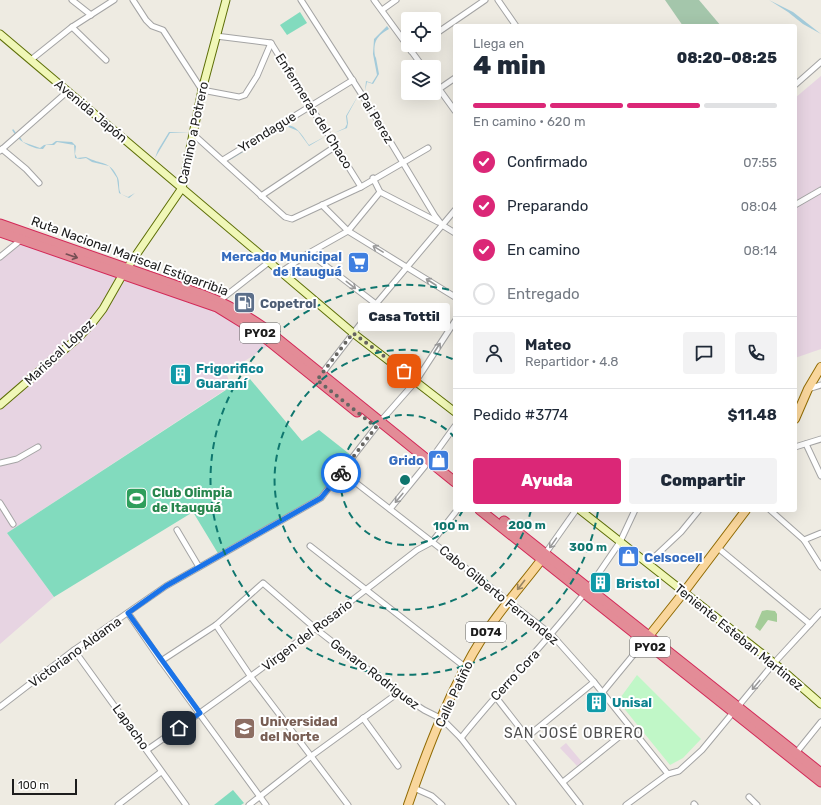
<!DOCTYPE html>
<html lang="es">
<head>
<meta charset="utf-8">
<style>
  body { margin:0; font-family:Rubik,sans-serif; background:#f2f2f3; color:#1f2937; height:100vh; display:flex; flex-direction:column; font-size:15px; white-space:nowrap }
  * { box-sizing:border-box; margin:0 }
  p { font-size:13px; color:#747a83 }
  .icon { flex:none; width:22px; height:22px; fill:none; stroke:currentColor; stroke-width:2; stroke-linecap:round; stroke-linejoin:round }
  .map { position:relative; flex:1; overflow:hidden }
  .panel { position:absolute; left:453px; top:24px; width:344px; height:488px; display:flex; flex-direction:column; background:#fff; border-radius:4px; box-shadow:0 4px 16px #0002 }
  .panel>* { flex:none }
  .fabs { position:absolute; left:401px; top:12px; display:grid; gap:8px }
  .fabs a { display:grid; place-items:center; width:40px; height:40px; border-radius:4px; background:#fff; box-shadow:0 4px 16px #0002; font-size:20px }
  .scale { position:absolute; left:12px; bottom:10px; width:65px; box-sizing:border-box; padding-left:4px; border:2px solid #1d1d1d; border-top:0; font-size:11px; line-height:14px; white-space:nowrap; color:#1d1d1d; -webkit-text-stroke:3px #fff; paint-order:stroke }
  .pin { position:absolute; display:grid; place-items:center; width:34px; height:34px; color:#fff; margin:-17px; border-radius:8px; box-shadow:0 2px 6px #0006 }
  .courier { position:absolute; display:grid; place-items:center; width:40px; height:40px; margin:-20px; border:3px solid #1a73e8; border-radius:50%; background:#fff; color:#222; box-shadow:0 1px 5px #0007 }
  .bubble { position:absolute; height:28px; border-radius:4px; background:#fff; box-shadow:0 4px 16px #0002; font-size:13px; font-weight:800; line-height:28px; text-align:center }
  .summary em { font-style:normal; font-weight:800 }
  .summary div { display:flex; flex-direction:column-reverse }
  .summary { display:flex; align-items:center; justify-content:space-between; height:68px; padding:0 20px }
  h1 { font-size:26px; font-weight:800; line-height:30px }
  .bar { display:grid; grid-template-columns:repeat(4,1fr); gap:6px 4px; align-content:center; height:48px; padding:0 20px }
  .bar i { height:5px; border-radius:3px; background:#e0e1e3 }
  .bar .selected { background:#db2777 }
  .bar p { grid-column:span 4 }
  .line { display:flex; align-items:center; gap:10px; padding:0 20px; border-top:1px solid #e0e1e3 }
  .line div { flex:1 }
  .round { display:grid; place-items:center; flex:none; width:42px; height:42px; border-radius:4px; background:#f2f2f3 }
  ol { padding:0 20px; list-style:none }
  li { display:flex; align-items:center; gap:12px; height:44px }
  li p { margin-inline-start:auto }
  li .icon { padding:4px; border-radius:50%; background:#db2777; color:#fff; stroke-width:4 }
  li:last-child { color:#747a83 }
  li i { width:22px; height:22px; border:2px solid #e0e1e3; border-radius:50% }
  .cta { display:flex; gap:8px; margin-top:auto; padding:8px 20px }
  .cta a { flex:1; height:46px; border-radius:4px; background:#db2777; color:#fff; font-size:16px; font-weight:800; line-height:46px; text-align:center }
  .cta a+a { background:#f2f2f3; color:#1f2937 }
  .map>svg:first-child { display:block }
</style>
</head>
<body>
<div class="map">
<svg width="821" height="805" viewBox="0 0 821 805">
  <rect width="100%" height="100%" fill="#eeebe2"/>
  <!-- industrial -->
  <g fill="#e7d4e2">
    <path d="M821,76V349L795,358V98Z"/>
    <path d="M21,242L224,312L271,344L226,373L231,386L7,533L54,597L0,644V259Z"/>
    <path d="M566,743L582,762L577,766L560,748Z"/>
  </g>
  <!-- forest -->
  <path fill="#a4cc98" d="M767,610L775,611L777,614V622L768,620L760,631L755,627L762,611Z"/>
  <!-- cemetery -->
  <path fill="#a4c6ab" d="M665,0H699L721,26H683Z"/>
  <!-- park -->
  <path fill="#c0f7c7" d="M637,675L701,739L683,758L670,765L618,701Z"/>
  <!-- pitch -->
  <g fill="#82dbbe">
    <path d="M300,12L307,23L287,35L280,25Z"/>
    <path d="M250,379L302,441L319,430L352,456L319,499L219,555L193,512L54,597L7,533L229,388Z"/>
    <path d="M233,790L244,803L241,805H214Z"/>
  </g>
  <!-- water -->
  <g fill="#a4cbda">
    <path d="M769,0L793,12L821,34L803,24L788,12Z"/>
    <path d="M387,26L389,29C377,36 373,41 375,56L376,58L379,74L373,84L367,82L365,91L366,81L372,83L377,75L373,54L374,39Z"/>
    <path d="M359,94L347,116L348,123L347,128L334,133L345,128L347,124L346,116Z"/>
    <path d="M285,125C298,125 302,136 309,145L326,136L309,146L298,131L286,126L230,160L229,158Z"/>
    <path d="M169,132L190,133H170L155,158L158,150Z"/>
    <path d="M20,137L23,142L40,148L44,145L52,144L56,141L72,142L76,146L75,154L77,158L86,157C101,165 110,160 118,178C120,184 118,189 121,194L128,197L135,193L129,198L119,193L117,178L109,166L92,162L86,158L80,159L75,158L74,145L57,142L54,145H46L43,149C34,149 24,144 18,138Z"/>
  </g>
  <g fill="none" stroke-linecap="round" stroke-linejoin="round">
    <!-- stream -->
    <path stroke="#a4cbda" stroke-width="1.5" d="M13,130L15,133"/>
    <defs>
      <g id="street">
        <path d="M72,0L91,15"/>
        <path d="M133,0L146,20L152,26L163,30L202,90L239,97L245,95L257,76L271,43"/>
        <path d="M301,0L364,98L435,216L442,225L455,233"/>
        <path d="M374,0L423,67"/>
        <path d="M498,0L516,26"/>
        <path d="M382,10L396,0"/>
        <path d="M72,27L106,60"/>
        <path d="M434,35L485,0"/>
        <path d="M216,36L271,43L361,187"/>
        <path d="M411,51L420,45"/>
        <path d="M32,59L72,27L114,0"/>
        <path d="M434,82L455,111"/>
        <path d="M795,85L821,62"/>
        <path d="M439,89L455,78"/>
        <path d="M193,134L285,217L292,219L361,187L428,148"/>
        <path d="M2,149L26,169L39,183"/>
        <path d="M0,151L68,91"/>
        <path d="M223,160L353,80"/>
        <path d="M373,178L380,192L438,222"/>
        <path d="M261,196L336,146"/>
        <path d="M322,205L348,231L455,297"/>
        <path d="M795,205L821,190"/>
        <path d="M309,253L376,304"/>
        <path d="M0,257L22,239"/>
        <path d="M281,272L309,253L348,231L380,192"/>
        <path d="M219,301L269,262"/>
        <path d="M321,375L376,304L455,210"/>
        <path d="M808,389L821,385"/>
        <path d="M806,444L821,476"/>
        <path d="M795,447L821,439"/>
        <path d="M429,462L455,426"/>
        <path d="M0,463L17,459L38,447"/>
        <path d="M342,472L552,635L594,682L668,774"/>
        <path d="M0,503L13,524"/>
        <path d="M390,509L425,466"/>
        <path d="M770,510L804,540L821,567"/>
        <path d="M177,530L199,567"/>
        <path d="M804,540L821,533"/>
        <path d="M310,546L465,667"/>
        <path d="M718,548L810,624"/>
        <path d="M545,554L576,510"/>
        <path d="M648,563L681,532L699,510"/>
        <path d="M588,589L620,542L635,510"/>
        <path d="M128,613L161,661L266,805"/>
        <path d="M216,625L251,677L348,805"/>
        <path d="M74,650L186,805"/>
        <path d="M161,661L216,625L263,583L316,629L398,693L424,710L442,719L461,738L513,805"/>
        <path d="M602,693L644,642"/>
        <path d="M495,696L580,805"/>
        <path d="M0,707L74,650L166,586L321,498L379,423L416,381L455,321"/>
        <path d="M363,718L398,766"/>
        <path d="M527,737L594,682"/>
        <path d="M461,738C501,688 545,644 584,594"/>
        <path d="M147,750C240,686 329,619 417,550L432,542L457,510"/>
        <path d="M796,753L821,722"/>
        <path d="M563,782L630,728"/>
        <path d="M414,788L432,796L442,805"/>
        <path d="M749,797L757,805"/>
        <path d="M694,804L695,805"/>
        <path d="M118,805L161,772"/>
        <path d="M249,805L310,757L398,693"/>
        <path d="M626,805L668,774L679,771L702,750L774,663L821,612"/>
      </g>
      <g id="secondary">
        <path d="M0,34L353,333L455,412"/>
        <path d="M0,405L80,336L93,322L103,309L123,274L182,188L202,90L226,0"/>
        <path d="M580,510L774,663L821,704"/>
      </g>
      <g id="primary">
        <path d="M795,419L808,389L821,367"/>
        <path d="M645,641L684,592L746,510"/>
        <path d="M408,805C428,747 451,687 484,635C502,607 525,582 545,555"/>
      </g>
      <g id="highway">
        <path d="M0,224L203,295C225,303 244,314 263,327L455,482"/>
        <path d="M0,232L217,307L259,333L357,412"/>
        <path d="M480,510L821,782"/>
        <path d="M504,521L821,773"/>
      </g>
    </defs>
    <!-- street casing -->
    <use href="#street" stroke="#a4a4a4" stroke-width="7"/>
    <!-- secondary casing -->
    <use href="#secondary" stroke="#5e6f08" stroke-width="9"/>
    <!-- primary casing -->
    <use href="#primary" stroke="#916b04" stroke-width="10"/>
    <!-- highway casing -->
    <use href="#highway" stroke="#d32958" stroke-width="11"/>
    <!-- street -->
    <use href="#street" stroke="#fff" stroke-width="5"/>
    <!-- secondary -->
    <use href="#secondary" stroke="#f0f7b7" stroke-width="7"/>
    <!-- primary -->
    <use href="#primary" stroke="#f9d69c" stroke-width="8"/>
    <!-- highway -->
    <use href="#highway" stroke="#e38c97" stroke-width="9"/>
  </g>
  <!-- one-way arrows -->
  <defs><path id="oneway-shaft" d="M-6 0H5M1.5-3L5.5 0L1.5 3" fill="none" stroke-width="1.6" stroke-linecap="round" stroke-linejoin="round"/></defs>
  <g stroke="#999">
    <use href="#oneway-shaft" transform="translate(378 249) rotate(-149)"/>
    <use href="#oneway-shaft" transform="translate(431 282) rotate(-147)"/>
    <use href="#oneway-shaft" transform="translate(351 285) rotate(38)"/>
    <use href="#oneway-shaft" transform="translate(437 348) rotate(-57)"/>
    <use href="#oneway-shaft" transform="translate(399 498) rotate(130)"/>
    <use href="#oneway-shaft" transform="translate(553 543) rotate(125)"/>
    <use href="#oneway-shaft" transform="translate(756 685) rotate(130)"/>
  </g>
  <use stroke="#764f54" href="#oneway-shaft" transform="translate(72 256) rotate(19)"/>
  <use stroke="#968363" href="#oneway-shaft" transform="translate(521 585) rotate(128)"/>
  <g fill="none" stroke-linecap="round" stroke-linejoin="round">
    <!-- done -->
    <path stroke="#666562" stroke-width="4" stroke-dasharray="0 7.2" d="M341,473L376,427L317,380L353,333L404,371"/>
    <!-- route -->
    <path stroke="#1a73e8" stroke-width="5" d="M179,728L200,713L128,613L166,586L321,498L341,473"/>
  </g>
  <!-- distance rings -->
  <g fill="none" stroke="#0f766e" stroke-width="2" stroke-dasharray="7 5">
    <path d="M463 510A65 65 0 1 1 455 438"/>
    <path d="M531 510A130 130 0 1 1 455 360"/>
    <path d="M598 511A195 195 0 1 1 454 291"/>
  </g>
  <!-- icons -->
  <defs>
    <symbol id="supermarket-square" viewBox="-11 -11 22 22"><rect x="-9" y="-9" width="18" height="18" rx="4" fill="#3f7fe0" stroke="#fff"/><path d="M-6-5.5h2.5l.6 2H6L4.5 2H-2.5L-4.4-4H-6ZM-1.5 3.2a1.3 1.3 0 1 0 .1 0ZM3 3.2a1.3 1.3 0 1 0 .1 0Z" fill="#fff"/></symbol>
    <symbol id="fuel-square" viewBox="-11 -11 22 22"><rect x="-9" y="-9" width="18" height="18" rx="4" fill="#5c6f8a" stroke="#fff"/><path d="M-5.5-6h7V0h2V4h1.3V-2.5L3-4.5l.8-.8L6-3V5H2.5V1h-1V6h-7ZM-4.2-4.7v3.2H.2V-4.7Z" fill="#fff"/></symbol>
    <symbol id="building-square" viewBox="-11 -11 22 22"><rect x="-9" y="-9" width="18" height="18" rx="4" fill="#0f9aa8" stroke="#fff"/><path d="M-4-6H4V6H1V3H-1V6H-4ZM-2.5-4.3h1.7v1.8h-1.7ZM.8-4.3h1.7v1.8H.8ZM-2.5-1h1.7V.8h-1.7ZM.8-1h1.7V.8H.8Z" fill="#fff"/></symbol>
    <symbol id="shop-square" viewBox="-11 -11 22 22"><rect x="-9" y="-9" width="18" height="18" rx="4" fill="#3f7fe0" stroke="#fff"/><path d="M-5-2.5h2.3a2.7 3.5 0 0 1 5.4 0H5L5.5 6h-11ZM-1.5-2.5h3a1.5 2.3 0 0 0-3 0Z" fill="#fff"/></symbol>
    <symbol id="stadium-square" viewBox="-11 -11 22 22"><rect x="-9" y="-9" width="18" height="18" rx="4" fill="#2e9e5b" stroke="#fff"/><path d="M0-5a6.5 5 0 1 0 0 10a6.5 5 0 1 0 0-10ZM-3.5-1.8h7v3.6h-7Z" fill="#fff"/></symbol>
    <symbol id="university-square" viewBox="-11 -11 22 22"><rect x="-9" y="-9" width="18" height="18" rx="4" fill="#8d6e63" stroke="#fff"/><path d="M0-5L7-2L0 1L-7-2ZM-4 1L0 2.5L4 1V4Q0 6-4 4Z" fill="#fff"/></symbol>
  </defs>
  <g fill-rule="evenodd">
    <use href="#supermarket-square" x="346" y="250" width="25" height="25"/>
    <use href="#fuel-square" x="232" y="290" width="25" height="25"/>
    <use href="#building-square" x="168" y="362" width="25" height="25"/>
    <use href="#shop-square" x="426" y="448" width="25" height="25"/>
    <use href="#stadium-square" x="124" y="486" width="25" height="25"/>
    <use href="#shop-square" x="616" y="544" width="25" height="25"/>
    <use href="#building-square" x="588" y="570" width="25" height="25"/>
    <use href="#building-square" x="584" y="690" width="25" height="25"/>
    <use href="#university-square" x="232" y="716" width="25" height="25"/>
  </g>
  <g text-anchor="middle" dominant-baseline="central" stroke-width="4" stroke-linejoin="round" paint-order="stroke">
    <!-- shield labels -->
    <g fill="#fff" stroke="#616161" stroke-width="1">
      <rect x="240" y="323" width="40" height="20" rx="3"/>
      <rect x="466" y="622" width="40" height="20" rx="3"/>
      <rect x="630" y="637" width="40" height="20" rx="3"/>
    </g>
    <g font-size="12" font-weight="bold" fill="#1d1d1d">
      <text x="260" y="333">PY02</text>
      <text x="486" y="632">D074</text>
      <text x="650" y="647">PY02</text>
    </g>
    <!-- street labels -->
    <g font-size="13" fill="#1d1d1d" stroke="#fff">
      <text transform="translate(91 111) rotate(40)">Avenida Japón</text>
      <text transform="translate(314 111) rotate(58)">Enfermeras del Chaco</text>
      <text transform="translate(376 118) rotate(59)">Pai Perez</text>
      <text transform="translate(267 132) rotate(-32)">Yrendague</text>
      <text transform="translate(193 133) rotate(-78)">Camino a Potrero</text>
      <text transform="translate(130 256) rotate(20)">Ruta Nacional Mariscal Estigarribia</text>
      <text transform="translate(59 352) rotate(-43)">Mariscal López</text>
      <text transform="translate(499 595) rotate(39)">Cabo Gilberto Fernandez</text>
      <text transform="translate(307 635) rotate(-37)">Virgen del Rosario</text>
      <text transform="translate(739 637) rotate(39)">Teniente Esteban Martinez</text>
      <text transform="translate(75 652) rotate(-36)">Victoriano Aldama</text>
      <text transform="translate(375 674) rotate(37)">Genaro Rodriguez</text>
      <text transform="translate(515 675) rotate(-47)">Cerro Cora</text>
      <text transform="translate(454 694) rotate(-65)">Calle Patiño</text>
      <text transform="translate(131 727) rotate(54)">Lapacho</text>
    </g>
    <!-- shop labels -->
    <g font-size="13" font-weight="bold" fill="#366cbe" stroke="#fff" text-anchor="end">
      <text x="342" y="256">Mercado Municipal<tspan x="342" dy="15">de Itauguá</tspan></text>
      <text x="424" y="460">Grido</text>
      <text x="644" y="557" text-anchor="start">Celsocell</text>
    </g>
    <!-- service labels -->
    <g font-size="13" font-weight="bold" fill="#4e5e75" stroke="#fff" text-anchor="start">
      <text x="260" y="303">Copetrol</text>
    </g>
    <!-- culture labels -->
    <g font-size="13" font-weight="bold" fill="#0d838f" stroke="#fff" text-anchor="start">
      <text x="196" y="368">Frigorifico<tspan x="196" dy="15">Guaraní</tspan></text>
      <text x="616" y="583">Bristol</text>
      <text x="612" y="702">Unisal</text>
    </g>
    <!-- leisure labels -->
    <g font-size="13" font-weight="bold" fill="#27864d" stroke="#fff" text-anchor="start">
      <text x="152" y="492">Club Olimpia<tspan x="152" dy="15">de Itauguá</tspan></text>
    </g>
    <!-- education labels -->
    <g font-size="13" font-weight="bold" fill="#785e54" stroke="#fff" text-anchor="start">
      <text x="260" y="721">Universidad<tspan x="260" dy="15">del Norte</tspan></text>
    </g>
    <!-- neighbourhood labels -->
    <g font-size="14" letter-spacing="1" fill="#505050" stroke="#fff">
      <text x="574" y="733">SAN JOSÉ OBRERO</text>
    </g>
  </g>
  <circle cx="405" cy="480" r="6" fill="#0f766e" stroke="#fff" stroke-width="2"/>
  <g font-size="12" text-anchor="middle" font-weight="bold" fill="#0f766e" stroke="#fff" stroke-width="4" stroke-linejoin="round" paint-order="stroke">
    <text x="527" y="529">200 m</text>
    <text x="451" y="530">100 m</text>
    <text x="588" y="551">300 m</text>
  </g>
</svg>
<div class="fabs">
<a><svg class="icon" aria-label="locate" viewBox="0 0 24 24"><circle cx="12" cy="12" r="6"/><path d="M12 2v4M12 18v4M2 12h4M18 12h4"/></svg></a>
<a><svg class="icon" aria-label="layers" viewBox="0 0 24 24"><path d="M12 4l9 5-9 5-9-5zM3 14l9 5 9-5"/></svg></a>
</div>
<div class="scale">100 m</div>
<div class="pin" style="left:404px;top:371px;background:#ea580c"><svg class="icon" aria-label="bag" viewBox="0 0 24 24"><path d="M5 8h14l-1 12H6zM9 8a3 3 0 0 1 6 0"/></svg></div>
<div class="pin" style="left:179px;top:728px;background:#1f2937"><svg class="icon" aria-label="home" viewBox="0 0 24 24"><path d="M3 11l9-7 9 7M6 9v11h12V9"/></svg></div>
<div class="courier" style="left:341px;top:473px"><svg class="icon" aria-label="bike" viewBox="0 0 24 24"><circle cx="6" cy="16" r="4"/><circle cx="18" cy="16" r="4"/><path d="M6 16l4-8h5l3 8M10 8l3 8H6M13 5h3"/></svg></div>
<div class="bubble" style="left:358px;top:303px;width:92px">Casa Tottil</div>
<section class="panel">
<div class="summary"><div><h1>4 min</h1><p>Llega en</p></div><em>08:20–08:25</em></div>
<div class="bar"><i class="selected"></i><i class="selected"></i><i class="selected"></i><i></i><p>En camino · 620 m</p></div>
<ol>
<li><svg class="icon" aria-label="check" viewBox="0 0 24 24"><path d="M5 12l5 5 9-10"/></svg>Confirmado<p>07:55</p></li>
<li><svg class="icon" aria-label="check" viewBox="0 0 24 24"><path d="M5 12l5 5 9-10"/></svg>Preparando<p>08:04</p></li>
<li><svg class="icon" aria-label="check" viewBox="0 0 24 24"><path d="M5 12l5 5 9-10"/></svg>En camino<p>08:14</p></li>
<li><i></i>Entregado</li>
</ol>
<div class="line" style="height:72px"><a class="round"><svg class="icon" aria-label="person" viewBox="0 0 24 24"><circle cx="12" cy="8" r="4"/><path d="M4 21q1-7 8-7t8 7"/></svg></a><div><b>Mateo</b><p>Repartidor · 4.8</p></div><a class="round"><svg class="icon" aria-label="chat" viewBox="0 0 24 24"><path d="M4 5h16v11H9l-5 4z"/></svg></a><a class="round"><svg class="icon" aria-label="phone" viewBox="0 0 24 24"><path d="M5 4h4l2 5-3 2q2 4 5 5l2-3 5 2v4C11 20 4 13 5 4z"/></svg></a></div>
<div class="line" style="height:52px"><div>Pedido #3774</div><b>$11.48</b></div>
<div class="cta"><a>Ayuda</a><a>Compartir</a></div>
</section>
</div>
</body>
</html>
